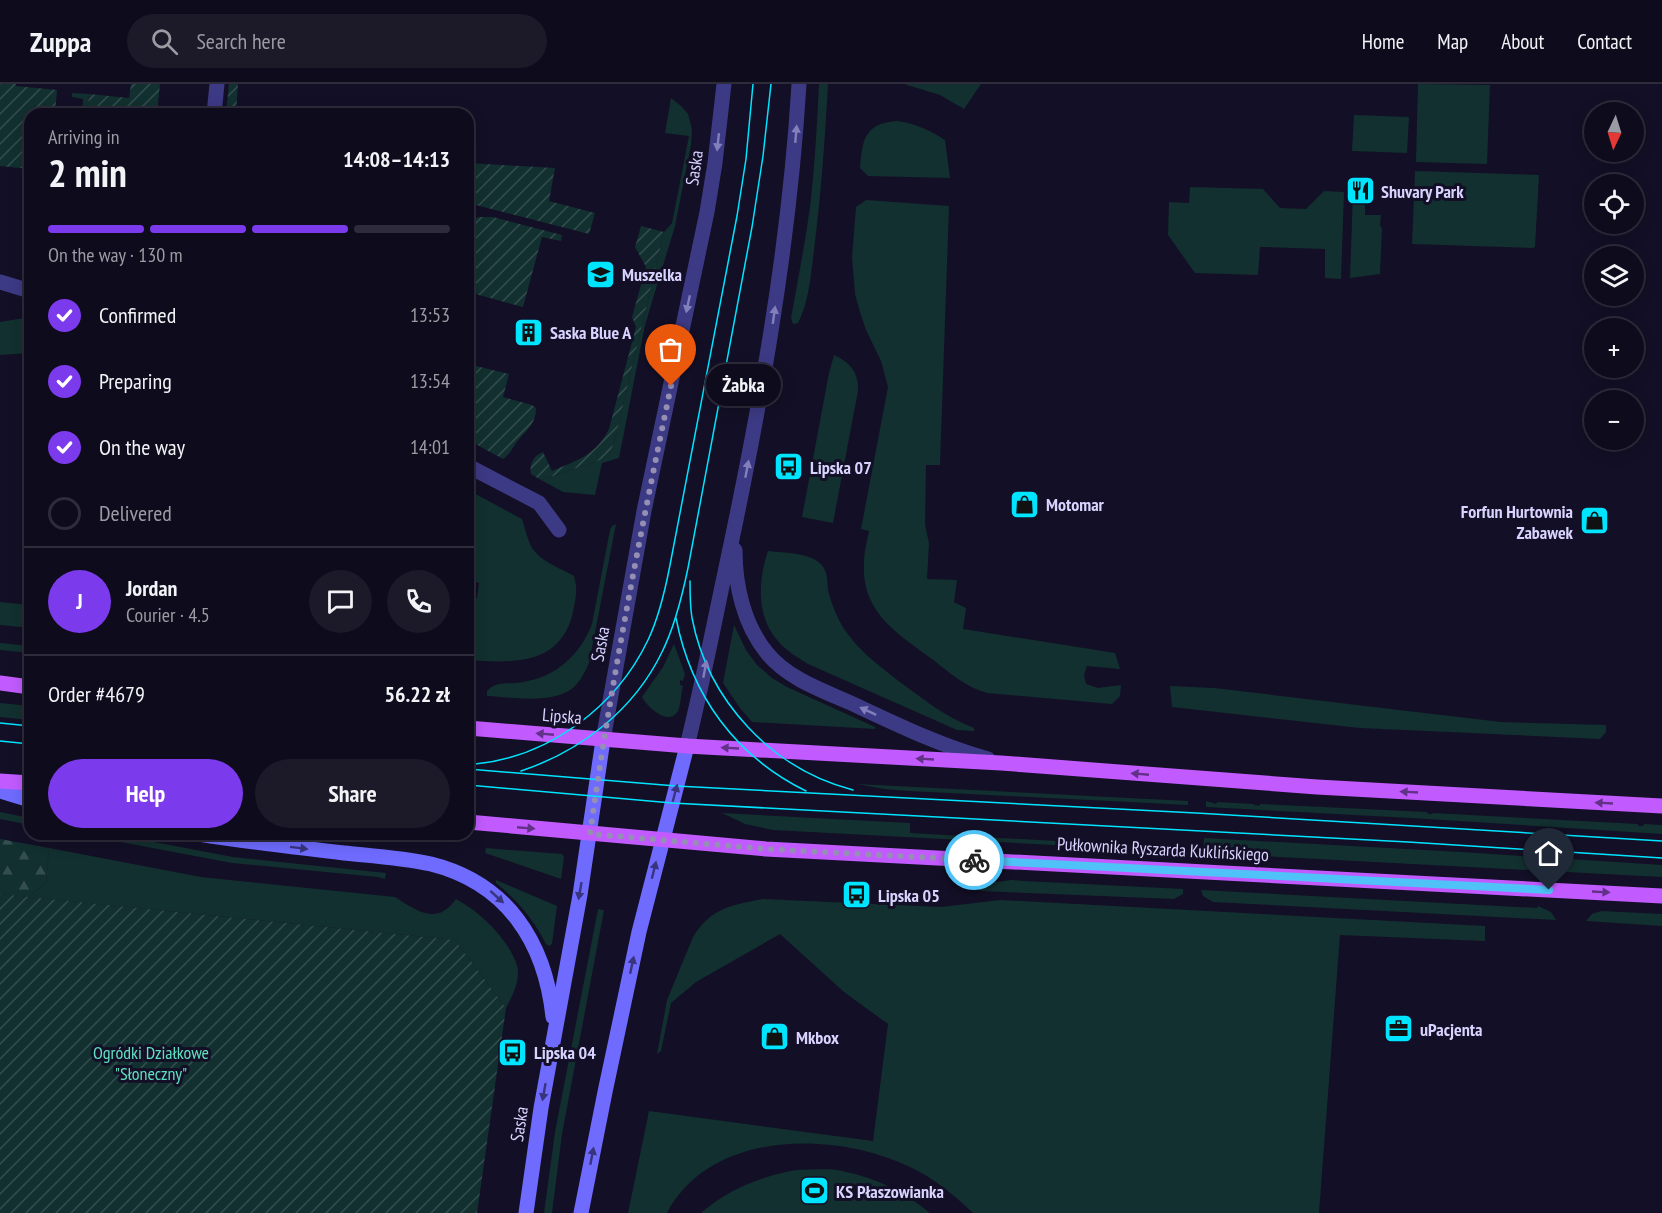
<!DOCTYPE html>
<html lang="en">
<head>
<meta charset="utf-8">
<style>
  body { margin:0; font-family:"PT Sans Narrow",sans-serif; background:#1c1929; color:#f1f3f6; height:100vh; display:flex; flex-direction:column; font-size:22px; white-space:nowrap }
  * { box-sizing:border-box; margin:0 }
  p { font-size:20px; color:#9b9ba3 }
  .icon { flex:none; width:33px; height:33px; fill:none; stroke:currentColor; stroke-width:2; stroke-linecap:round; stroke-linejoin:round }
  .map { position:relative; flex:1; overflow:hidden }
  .details { position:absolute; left:24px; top:24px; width:450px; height:732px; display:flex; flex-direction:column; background:#0e0b1c; border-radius:18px; box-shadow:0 3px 15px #0003,0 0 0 2px #2e2b3b }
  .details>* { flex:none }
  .needle { width:39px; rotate:184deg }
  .controls { position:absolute; left:1584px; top:18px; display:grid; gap:12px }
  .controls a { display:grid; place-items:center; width:60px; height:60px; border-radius:50%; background:#0e0b1c; box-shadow:0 3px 15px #0003,0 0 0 2px #2e2b3b; font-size:30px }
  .pin { position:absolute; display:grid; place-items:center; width:51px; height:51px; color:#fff; margin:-62px -26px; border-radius:50% 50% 50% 0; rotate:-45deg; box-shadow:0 0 6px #0007 }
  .pin .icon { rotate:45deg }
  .courier { position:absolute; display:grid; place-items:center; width:60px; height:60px; margin:-30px; border:4px solid #4fc3f7; border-radius:50%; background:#fff; color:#222; box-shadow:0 2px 8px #0007 }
  .bubble { position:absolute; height:42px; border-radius:21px; background:#0e0b1c; box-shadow:0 3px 15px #0003,0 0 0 2px #2e2b3b; font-size:20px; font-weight:800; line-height:42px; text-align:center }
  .summary em { font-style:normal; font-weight:800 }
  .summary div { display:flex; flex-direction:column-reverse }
  .summary { display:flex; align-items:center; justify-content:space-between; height:102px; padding:0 24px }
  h1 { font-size:39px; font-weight:800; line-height:45px }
  .bar { display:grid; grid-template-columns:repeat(4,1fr); gap:9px 6px; align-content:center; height:72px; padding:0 24px }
  .bar i { height:8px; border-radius:4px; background:#2e2b3b }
  .bar .on { background:#7c3aed }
  .bar p { grid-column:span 4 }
  .line { display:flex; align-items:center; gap:15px; padding:0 24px; border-top:2px solid #2e2b3b }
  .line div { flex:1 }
  .round { display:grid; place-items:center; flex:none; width:63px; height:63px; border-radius:32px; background:#1c1929 }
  ol { padding:0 24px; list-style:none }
  li { display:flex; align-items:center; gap:18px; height:66px }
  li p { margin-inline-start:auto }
  li .icon { padding:6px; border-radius:50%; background:#7c3aed; color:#fff; stroke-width:4 }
  li:last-child { color:#9b9ba3 }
  li i { width:33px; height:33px; border:3px solid #2e2b3b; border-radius:50% }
  .primary-button { display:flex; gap:12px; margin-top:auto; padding:12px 24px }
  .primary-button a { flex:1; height:69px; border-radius:36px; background:#7c3aed; color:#fff; font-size:24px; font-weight:800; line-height:69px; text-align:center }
  .primary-button a+a { background:#1c1929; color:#f1f3f6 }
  header { display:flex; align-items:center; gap:36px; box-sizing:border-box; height:84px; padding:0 30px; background:#0e0b1c; border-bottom:2px solid #2e2b3b }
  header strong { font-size:28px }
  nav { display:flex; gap:33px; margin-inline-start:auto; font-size:21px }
  .search { width:420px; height:54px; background:#1c1929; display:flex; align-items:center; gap:15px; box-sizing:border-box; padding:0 21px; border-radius:33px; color:#9b9ba3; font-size:22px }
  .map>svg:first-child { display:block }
</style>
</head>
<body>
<header>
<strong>Zuppa</strong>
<div class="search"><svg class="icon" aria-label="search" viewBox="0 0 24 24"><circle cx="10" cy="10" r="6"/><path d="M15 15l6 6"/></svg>Search here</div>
<nav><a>Home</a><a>Map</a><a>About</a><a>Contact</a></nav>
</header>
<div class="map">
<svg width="1662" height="1129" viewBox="0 0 1662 1129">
  <defs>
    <pattern id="forest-firs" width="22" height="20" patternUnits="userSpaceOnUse" patternTransform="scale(1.5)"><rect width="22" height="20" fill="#12302f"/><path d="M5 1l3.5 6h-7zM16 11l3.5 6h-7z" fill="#344d4e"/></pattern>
    <pattern id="garden-furrows" width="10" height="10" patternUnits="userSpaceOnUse" patternTransform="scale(1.5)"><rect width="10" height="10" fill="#12302f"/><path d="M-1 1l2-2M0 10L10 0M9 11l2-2" fill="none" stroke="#344d4e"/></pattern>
  </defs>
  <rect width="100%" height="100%" fill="#130f26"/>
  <!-- green -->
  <g fill="#12302f">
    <path d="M819,0H828C825,56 821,111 814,166C811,190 809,218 798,239L793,240L791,234C798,195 806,155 811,115C815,77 817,39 819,0Z"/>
    <path d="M904,0H981L964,25L940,11Z"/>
    <path d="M1418,0L1490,1L1487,80L1416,78Z"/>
    <path d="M72,9L89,10L87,30H70V28L82,29L83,15L72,13Z"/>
    <path d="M671,14L681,22L688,30L692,45L691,61L675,142L645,241L619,374L602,379L595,411L563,408L541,396L609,373L616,351L664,148L672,139L689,52L665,49Z"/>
    <path d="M1354,31L1409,33L1407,69L1352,67Z"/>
    <path d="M898,37C916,40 930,46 945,56L950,94L868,92L860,84C862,55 865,39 898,37Z"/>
    <path d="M1415,87L1539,91L1535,163L1532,164L1412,160Z"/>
    <path d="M1190,103L1263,105L1280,124L1306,125L1324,107L1344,108L1341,195L1325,194V165L1260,163L1258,191L1195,189L1168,151L1169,118L1189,119Z"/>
    <path d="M1353,108L1360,109L1365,118V131H1381L1380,141L1382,145L1380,190L1350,194Z"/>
    <path d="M866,116L949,122L940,381H926L925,441L929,459L927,495L957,496L954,518L966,524L963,545L1115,569L1120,585L1087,582L1084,591L1086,600L1098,604L1121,601L1120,612L1112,620L987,609C965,603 949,588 932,575C897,549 861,528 864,479C864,468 867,457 869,447L861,445L888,303L881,277L866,246L860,228L855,210L852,173L856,123Z"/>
    <path d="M30,233V269L0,271V238Z"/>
    <path d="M834,271C850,278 859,289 858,307L833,439L802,433L829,289Z"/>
    <path d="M468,406L522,435C525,444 527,454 531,462C539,477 560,484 574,492C578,507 576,512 573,528C561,582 512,579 468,576V513L477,514L479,499L468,496C470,467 468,436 468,406Z"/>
    <path d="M616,440L589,579C585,588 581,596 574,603C553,621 512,613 487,612V607C497,596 509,601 523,598C556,593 580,571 592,540L610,446L612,442Z"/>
    <path d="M768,467C784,469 808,468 821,480C828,488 827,496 828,506C831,517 834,526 839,536C853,563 877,580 900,598C926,617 944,632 974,644V647L957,646L808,580C797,573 786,567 778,557C756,533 758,496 768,467Z"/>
    <path d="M0,518L30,521V544L0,541Z"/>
    <path d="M734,541L746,566L757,581L772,594L787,603L875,643V645L752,638L740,624L723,599Z"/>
    <path d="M0,559L30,562V569L0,566Z"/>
    <path d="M674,560L685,590L683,597L680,596V601L683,602C681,609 681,620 678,627C669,643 647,623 642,613L663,583Z"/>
    <path d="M1170,602L1214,604L1501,638L1606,641V648L1600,655L1360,644L1172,623Z"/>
    <path d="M0,619L30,622V636L0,633Z"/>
    <path d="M857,700L1188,717V721L909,707L884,705Z"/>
    <path d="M1206,717L1216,720L1217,718L1254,720V721L1259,722L1260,720L1427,728L1428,730H1432L1433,729L1638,740V742H1643L1644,740L1662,741V750L1411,734L1206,723Z"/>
    <path d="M0,728L30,734V741L0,735Z"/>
    <path d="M722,729L910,739V749L1185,764L1184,768L773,746L745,740Z"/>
    <path d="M78,750H112L233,773L386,789L385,795L377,793L232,779Z"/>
    <path d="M1204,754L1461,768L1662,781V793L1203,769Z"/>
    <path d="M49,764L201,793L395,813C417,827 437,842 456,815C479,828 496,844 510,866C514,873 518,881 518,888C518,902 512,912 506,924L455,856L28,813L46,799Z"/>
    <path d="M486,764L562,770L564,773L561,795L485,769Z"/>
    <path d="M496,796L557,822L552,860L549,862L546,860C534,836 517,816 496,799Z"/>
    <path d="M1012,796L1024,797L1183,805V810L1174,815L981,807L979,800Z"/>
    <path d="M1201,806L1537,824L1538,822L1551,828L1556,836L1213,818L1203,812Z"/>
    <path d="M763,815L941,823L1000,816L1485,842V857L1340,851L1319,1129H973C954,1111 934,1094 910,1083C836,1047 711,1045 667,1129H628L649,1027L873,1057L888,940L844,908L780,850L696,898L671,919L661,967L657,970L667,916L693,853C711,824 731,821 763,815Z"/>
    <path d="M598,825L604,826L562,1050L552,1129H544L555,1048Z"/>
    <path d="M1601,827L1662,830V842L1586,837L1592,830Z"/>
    <path d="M796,1086C811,1086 828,1084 842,1087C875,1093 905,1108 930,1129H701C729,1105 759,1093 796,1086Z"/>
  </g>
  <!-- forest -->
  <path fill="url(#forest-firs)" d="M0,755L49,764L46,799L28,813L0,810Z"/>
  <!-- garden -->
  <g fill="url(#garden-furrows)">
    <path d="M0,0H16V2L57,6L55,30H30V85L0,82Z"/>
    <path d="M131,0H160L157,30H87L89,10L129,14Z"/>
    <path d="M229,0H238L236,30H226Z"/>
    <path d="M468,79L555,84L549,117L595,129L589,150L468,119Z"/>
    <path d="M479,133H493L562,151L561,157L542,153L523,223L468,208V137Z"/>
    <path d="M641,142L664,148L616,351L609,373L541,396L531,390C529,380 534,371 543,368L552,387C578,376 596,371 609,345L636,243L632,233L646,183L635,163Z"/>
    <path d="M468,280L509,290L503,313L532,321L536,324C536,341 525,347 516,359C512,365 509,371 503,375L468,356Z"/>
    <path d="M0,810L455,856L506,924L477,1129H0Z"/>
  </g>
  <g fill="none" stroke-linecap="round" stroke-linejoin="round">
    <!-- street -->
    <g stroke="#3d3a85" stroke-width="15">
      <path d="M214,30L217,0"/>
      <path d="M0,198L30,207"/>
      <path d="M468,382L539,419L559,446"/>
      <path d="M735,466C735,502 744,541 767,569C788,595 824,607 853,620C898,641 941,662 988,675"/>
      <path d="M603,656L644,427L707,128L715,79L724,0"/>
      <path d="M687,662C701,606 712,550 724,493C759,330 789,167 799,0"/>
    </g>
    <!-- secondary -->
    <g stroke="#6f6bff" stroke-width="15">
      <path d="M0,707L30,716"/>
      <path d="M199,750C247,758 296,763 344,769C373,772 403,774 431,780C507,799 545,858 553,933"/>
      <path d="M526,1129L541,1024L580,811L603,656"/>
      <path d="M581,1129L605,1008L639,848L687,662"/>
    </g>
    <!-- primary -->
    <g stroke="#c25bff" stroke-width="15">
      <path d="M0,599L30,603"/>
      <path d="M468,644L687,662L1001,679L1317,703L1662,722"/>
      <path d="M0,697L30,699"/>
      <path d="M468,738L766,765L1662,812"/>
    </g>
    <!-- tram -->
    <g stroke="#00e5ff" stroke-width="1.5">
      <path d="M690,497C690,510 690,522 692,534C708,617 772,685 853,706"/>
      <path d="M676,534C691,611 735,672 806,707"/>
      <path d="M0,639L30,642"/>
      <path d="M0,657L30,660"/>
      <path d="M475,680C549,673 616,623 648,556C659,533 665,507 670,481L737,132L746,75L753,0"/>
      <path d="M468,685L676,702L1196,729L1662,757"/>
      <path d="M521,687C581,667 634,626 662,568C675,542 682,513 688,484L752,143L763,72L771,0"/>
      <path d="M468,701L672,719L1408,758L1662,774"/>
    </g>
  </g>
  <!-- one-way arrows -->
  <defs><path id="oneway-solid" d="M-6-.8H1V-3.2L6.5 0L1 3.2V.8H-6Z" transform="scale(1.5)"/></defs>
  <g fill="#837fbc">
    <use href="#oneway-solid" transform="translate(796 50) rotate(-85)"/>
    <use href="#oneway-solid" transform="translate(718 58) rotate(96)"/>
    <use href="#oneway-solid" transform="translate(688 220) rotate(102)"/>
    <use href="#oneway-solid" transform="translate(774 231) rotate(-82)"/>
    <use href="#oneway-solid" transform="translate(747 385) rotate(-79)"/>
    <use href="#oneway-solid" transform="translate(705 585) rotate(-79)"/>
    <use href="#oneway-solid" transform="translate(868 627) rotate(-155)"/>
  </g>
  <g fill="#623188">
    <use href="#oneway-solid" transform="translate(545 650) rotate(-175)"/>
    <use href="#oneway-solid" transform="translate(730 664) rotate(-177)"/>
    <use href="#oneway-solid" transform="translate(925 675) rotate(-177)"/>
    <use href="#oneway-solid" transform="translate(1140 690) rotate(-175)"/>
    <use href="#oneway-solid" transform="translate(1409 708) rotate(-177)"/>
    <use href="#oneway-solid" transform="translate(1604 719) rotate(-177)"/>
    <use href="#oneway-solid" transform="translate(526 744) rotate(5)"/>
    <use href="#oneway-solid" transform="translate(1601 808) rotate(3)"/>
  </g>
  <g fill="#38347d">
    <use href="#oneway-solid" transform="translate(675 709) rotate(-75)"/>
    <use href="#oneway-solid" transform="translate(299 764) rotate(7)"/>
    <use href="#oneway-solid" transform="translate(654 786) rotate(-76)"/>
    <use href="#oneway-solid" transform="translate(580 807) rotate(100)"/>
    <use href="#oneway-solid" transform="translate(497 813) rotate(42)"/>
    <use href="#oneway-solid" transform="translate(632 881) rotate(-78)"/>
    <use href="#oneway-solid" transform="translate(544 1008) rotate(100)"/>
    <use href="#oneway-solid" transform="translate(592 1072) rotate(-79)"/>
  </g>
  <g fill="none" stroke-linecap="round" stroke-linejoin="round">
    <!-- done -->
    <path stroke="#948fb3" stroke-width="6" stroke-dasharray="0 10.8" d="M671,302C640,450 611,599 590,750L766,765L974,776"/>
    <!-- route -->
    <path stroke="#4fc3f7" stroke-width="8" d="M974,776L1549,806"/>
  </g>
  <!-- icons -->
  <defs>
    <symbol id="restaurant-square" viewBox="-11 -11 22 22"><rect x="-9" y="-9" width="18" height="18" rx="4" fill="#00e5ff" stroke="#130f26"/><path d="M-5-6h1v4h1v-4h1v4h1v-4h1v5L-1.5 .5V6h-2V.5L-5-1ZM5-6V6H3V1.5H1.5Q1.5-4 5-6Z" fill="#111"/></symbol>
    <symbol id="school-square" viewBox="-11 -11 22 22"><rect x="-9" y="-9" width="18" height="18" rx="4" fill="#00e5ff" stroke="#130f26"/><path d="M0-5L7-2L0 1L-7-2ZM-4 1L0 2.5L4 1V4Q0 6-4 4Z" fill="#111"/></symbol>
    <symbol id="building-square" viewBox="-11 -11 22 22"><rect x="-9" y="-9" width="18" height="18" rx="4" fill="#00e5ff" stroke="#130f26"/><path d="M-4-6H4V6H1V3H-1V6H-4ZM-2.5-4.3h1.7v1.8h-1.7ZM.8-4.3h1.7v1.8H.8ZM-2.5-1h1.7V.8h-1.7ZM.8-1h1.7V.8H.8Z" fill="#111"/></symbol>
    <symbol id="bus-square" viewBox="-11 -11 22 22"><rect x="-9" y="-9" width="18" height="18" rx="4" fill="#00e5ff" stroke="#130f26"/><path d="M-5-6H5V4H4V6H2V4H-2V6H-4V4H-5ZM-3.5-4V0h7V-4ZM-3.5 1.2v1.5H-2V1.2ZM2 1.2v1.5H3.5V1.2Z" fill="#111"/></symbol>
    <symbol id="shop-square" viewBox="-11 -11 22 22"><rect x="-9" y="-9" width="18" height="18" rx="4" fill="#00e5ff" stroke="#130f26"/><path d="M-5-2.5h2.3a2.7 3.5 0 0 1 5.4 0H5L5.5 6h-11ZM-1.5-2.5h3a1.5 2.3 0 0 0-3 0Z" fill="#111"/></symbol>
    <symbol id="office-square" viewBox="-11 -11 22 22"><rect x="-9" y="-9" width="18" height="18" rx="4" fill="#00e5ff" stroke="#130f26"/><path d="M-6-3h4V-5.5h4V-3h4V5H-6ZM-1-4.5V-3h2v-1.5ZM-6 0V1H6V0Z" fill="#111"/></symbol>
    <symbol id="stadium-square" viewBox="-11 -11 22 22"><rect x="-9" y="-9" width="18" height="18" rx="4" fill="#00e5ff" stroke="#130f26"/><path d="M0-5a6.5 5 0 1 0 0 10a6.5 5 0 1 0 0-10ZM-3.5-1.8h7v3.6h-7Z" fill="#111"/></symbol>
  </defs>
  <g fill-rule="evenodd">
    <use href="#restaurant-square" x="1344" y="90" width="33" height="33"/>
    <use href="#school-square" x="584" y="174" width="33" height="33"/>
    <use href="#building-square" x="512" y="232" width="33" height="33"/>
    <use href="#bus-square" x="772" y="366" width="33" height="33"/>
    <use href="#shop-square" x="1008" y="404" width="33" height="33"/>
    <use href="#shop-square" x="1578" y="420" width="33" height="33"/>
    <use href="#bus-square" x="840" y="794" width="33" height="33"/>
    <use href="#office-square" x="1382" y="928" width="33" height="33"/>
    <use href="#shop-square" x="758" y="936" width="33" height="33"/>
    <use href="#bus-square" x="496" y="952" width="33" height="33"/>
    <use href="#stadium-square" x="798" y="1090" width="33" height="33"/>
  </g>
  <g text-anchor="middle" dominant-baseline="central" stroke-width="6" stroke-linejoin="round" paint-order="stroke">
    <!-- street labels -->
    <g font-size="18" fill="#d9d4ff" stroke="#130f26">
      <text transform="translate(694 84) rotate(-82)">Saska</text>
      <text transform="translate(600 560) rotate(-80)">Saska</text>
      <text transform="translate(562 632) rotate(5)">Lipska</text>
      <text transform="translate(1163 765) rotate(3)">Pułkownika Ryszarda Kuklińskiego</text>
      <text transform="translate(519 1040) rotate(-81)">Saska</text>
    </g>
    <!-- poi labels -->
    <g font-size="18" font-weight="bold" fill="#d9d4ff" stroke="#130f26" text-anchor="start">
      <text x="1381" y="107">Shuvary Park</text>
      <text x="622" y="190">Muszelka</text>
      <text x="550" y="248">Saska Blue A</text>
      <text x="810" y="383">Lipska 07</text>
      <text x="1046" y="420">Motomar</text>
      <text x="1573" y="427" text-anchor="end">Forfun Hurtownia<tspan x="1573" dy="21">Zabawek</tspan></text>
      <text x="878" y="811">Lipska 05</text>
      <text x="1420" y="945">uPacjenta</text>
      <text x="796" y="953">Mkbox</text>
      <text x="534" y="968">Lipska 04</text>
      <text x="836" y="1107">KS Płaszowianka</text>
    </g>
    <!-- park labels -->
    <g font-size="18" fill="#5fe0c0" stroke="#130f26">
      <text x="151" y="968">Ogródki Działkowe<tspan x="151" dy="21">"Słoneczny"</tspan></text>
    </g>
  </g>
</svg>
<div class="controls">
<a><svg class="needle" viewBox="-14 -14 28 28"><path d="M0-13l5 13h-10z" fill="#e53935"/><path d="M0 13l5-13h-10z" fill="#9b9ba3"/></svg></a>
<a><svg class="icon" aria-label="locate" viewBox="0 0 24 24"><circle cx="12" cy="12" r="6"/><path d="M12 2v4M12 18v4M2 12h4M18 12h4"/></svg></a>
<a><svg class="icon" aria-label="layers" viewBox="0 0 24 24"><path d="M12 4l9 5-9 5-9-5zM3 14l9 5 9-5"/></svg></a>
<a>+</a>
<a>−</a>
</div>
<div class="pin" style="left:671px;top:302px;background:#ea580c"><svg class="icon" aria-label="bag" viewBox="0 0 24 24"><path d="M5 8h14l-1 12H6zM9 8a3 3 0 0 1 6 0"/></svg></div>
<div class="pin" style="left:1549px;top:806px;background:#1f2937"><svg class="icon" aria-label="home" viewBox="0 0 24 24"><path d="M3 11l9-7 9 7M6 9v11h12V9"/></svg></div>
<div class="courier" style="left:974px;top:776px"><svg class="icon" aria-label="bike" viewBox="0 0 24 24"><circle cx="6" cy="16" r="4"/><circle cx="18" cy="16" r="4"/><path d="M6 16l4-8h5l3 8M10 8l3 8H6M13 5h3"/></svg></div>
<div class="bubble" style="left:706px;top:280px;width:75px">Żabka</div>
<section class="details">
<div class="summary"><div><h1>2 min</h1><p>Arriving in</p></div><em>14:08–14:13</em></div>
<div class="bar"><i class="on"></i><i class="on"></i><i class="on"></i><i></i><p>On the way · 130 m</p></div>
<ol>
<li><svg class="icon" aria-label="check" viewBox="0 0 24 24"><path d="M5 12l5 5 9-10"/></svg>Confirmed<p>13:53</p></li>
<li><svg class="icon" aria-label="check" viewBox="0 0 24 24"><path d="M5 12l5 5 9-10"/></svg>Preparing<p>13:54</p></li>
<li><svg class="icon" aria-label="check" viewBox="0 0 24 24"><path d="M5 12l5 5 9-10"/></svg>On the way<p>14:01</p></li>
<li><i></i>Delivered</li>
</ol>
<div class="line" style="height:108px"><b class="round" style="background:#7c3aed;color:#fff">J</b><div><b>Jordan</b><p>Courier · 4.5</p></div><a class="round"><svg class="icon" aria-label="chat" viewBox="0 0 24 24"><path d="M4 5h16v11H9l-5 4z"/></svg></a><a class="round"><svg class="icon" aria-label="phone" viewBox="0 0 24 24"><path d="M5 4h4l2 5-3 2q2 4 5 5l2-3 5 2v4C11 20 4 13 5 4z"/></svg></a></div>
<div class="line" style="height:78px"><div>Order #4679</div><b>56.22 zł</b></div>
<div class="primary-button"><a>Help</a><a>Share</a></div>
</section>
</div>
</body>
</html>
